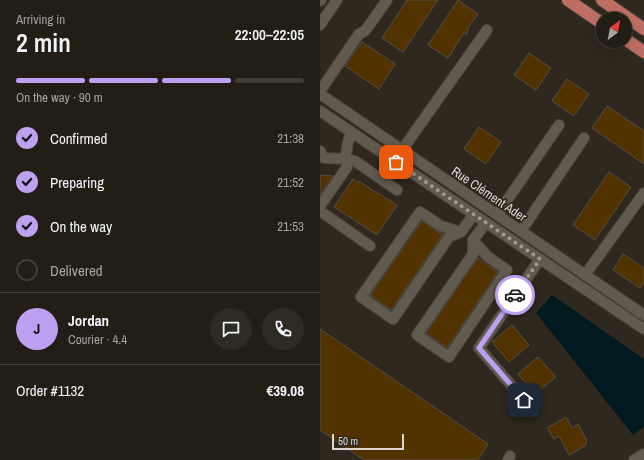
<!DOCTYPE html>
<html lang="en">
<head>
<meta charset="utf-8">
<style>
  body { margin:0; font-family:"Archivo Narrow",sans-serif; background:#2e2b23; color:#f1f3f6; height:100vh; display:flex; flex-direction:column; font-size:15px; white-space:nowrap }
  * { box-sizing:border-box; margin:0 }
  p { font-size:13px; color:#a2a2a1 }
  .icon { flex:none; width:22px; height:22px; fill:none; stroke:currentColor; stroke-width:2; stroke-linecap:round; stroke-linejoin:round }
  .map { position:relative; flex:1; overflow:hidden }
  .drawer { display:flex; flex-direction:column; background:#221e16; width:320px }
  .drawer>* { flex:none }
  .needle { width:26px; rotate:32deg }
  .controls { position:absolute; left:276px; top:12px; display:grid; gap:8px }
  .controls a { display:grid; place-items:center; width:36px; height:36px; border-radius:50%; background:#221e16; box-shadow:0 4px 16px #0002,0 0 0 1px #3f3c35; font-size:20px }
  .scale { position:absolute; left:12px; bottom:10px; width:72px; box-sizing:border-box; padding-left:4px; border:2px solid #dad6d0; border-top:0; font-size:11px; line-height:14px; white-space:nowrap; color:#dad6d0; -webkit-text-stroke:3px #2e281e; paint-order:stroke }
  .pin { position:absolute; display:grid; place-items:center; width:34px; height:34px; color:#fff; margin:-17px; border-radius:8px; box-shadow:0 2px 6px #0006 }
  .courier { position:absolute; display:grid; place-items:center; width:40px; height:40px; margin:-20px; border:3px solid #bca0f2; border-radius:50%; background:#fff; color:#222; box-shadow:0 1px 5px #0007 }
  .head em { font-style:normal; font-weight:600 }
  .head div { display:flex; flex-direction:column-reverse }
  .head { display:flex; align-items:center; justify-content:space-between; height:68px; padding:0 16px }
  h1 { font-size:26px; font-weight:600; line-height:30px }
  .bar { display:grid; grid-template-columns:repeat(4,1fr); gap:6px 4px; align-content:center; height:48px; padding:0 16px }
  .bar i { height:5px; border-radius:3px; background:#3f3c35 }
  .bar .active { background:#bca0f2 }
  .bar p { grid-column:span 4 }
  .line { display:flex; align-items:center; gap:10px; padding:0 16px; border-top:1px solid #3f3c35 }
  .line div { flex:1 }
  .round { display:grid; place-items:center; flex:none; width:42px; height:42px; border-radius:21px; background:#2e2b23 }
  ol { padding:0 16px; list-style:none }
  li { display:flex; align-items:center; gap:12px; height:44px }
  li p { margin-inline-start:auto }
  li .icon { padding:4px; border-radius:50%; background:#bca0f2; color:#111; stroke-width:4 }
  li:last-child { color:#a2a2a1 }
  li i { width:22px; height:22px; border:2px solid #3f3c35; border-radius:50% }
  main { display:flex; flex:1; min-height:0 }
  .map>svg:first-child { display:block }
</style>
</head>
<body>
<main>
<section class="drawer">
<div class="head"><div><h1>2 min</h1><p>Arriving in</p></div><em>22:00–22:05</em></div>
<div class="bar"><i class="active"></i><i class="active"></i><i class="active"></i><i></i><p>On the way · 90 m</p></div>
<ol>
<li><svg class="icon" aria-label="check" viewBox="0 0 24 24"><path d="M5 12l5 5 9-10"/></svg>Confirmed<p>21:38</p></li>
<li><svg class="icon" aria-label="check" viewBox="0 0 24 24"><path d="M5 12l5 5 9-10"/></svg>Preparing<p>21:52</p></li>
<li><svg class="icon" aria-label="check" viewBox="0 0 24 24"><path d="M5 12l5 5 9-10"/></svg>On the way<p>21:53</p></li>
<li><i></i>Delivered</li>
</ol>
<div class="line" style="height:72px"><b class="round" style="background:#bca0f2;color:#111">J</b><div><b>Jordan</b><p>Courier · 4.4</p></div><a class="round"><svg class="icon" aria-label="chat" viewBox="0 0 24 24"><path d="M4 5h16v11H9l-5 4z"/></svg></a><a class="round"><svg class="icon" aria-label="phone" viewBox="0 0 24 24"><path d="M5 4h4l2 5-3 2q2 4 5 5l2-3 5 2v4C11 20 4 13 5 4z"/></svg></a></div>
<div class="line" style="height:52px"><div>Order #1132</div><b>€39.08</b></div>
</section>
<div class="map">
<svg width="324" height="460" viewBox="0 0 324 460">
  <rect width="100%" height="100%" fill="#2e281e"/>
  <!-- water -->
  <path fill="#001a20" d="M232,295L324,359V427L313,435L216,313Z"/>
  <!-- building -->
  <g fill="#523300" stroke="#554d43">
    <path d="M87,0H118L83,52L62,38Z"/>
    <path d="M138,0L158,14L148,28L147,34L144,33L128,58L108,45Z"/>
    <path d="M42,42L75,64L59,89L25,66Z"/>
    <path d="M209,53L231,68L216,90L194,75Z"/>
    <path d="M247,79L269,94L254,116L232,101Z"/>
    <path d="M287,106L324,131V164L272,128Z"/>
    <path d="M159,127L181,142L166,164L144,149Z"/>
    <path d="M289,172L311,187L275,240L253,225Z"/>
    <path d="M0,175L13,176L0,195Z"/>
    <path d="M33,179L38,183L39,181L58,194V193L77,205L57,235L14,207Z"/>
    <path d="M102,221L117,231L123,234L71,310L50,295Z"/>
    <path d="M303,254L324,268V282L320,288L293,270Z"/>
    <path d="M158,258L178,272L127,348L106,333Z"/>
    <path d="M192,325L209,345L189,362L172,342Z"/>
    <path d="M0,329L168,444L158,460H44L0,430Z"/>
    <path d="M218,357L236,377L215,394L198,374Z"/>
    <path d="M246,417L252,428L258,424L267,441L265,446L249,455L239,436L234,439L227,428Z"/>
  </g>
  <g fill="none" stroke-linecap="round" stroke-linejoin="round">
    <defs>
      <g id="minor">
        <path d="M0,1L1,0"/>
        <path d="M0,25L17,0"/>
        <path d="M0,91L39,34L45,31L67,0"/>
        <path d="M0,94L324,315"/>
        <path d="M0,111L324,329"/>
        <path d="M82,150L167,30"/>
        <path d="M0,151L4,158L27,159L35,161L77,190"/>
        <path d="M0,206L27,167L26,155L28,142L31,132"/>
        <path d="M0,211L50,246"/>
        <path d="M177,215L239,125"/>
        <path d="M201,231L264,138"/>
        <path d="M141,232L121,226L100,212L41,297L73,319L129,237L141,232L154,214"/>
        <path d="M153,240V254L97,335L129,357L187,270L167,256L153,240L166,223"/>
        <path d="M265,275L324,193"/>
        <path d="M204,400L159,348L220,259"/>
        <path d="M188,460L190,456"/>
        <path d="M314,460L324,454"/>
      </g>
      <g id="major">
        <path d="M248,0L283,24"/>
        <path d="M282,0L324,29"/>
        <path d="M305,39L324,52"/>
      </g>
    </defs>
    <!-- minor casing -->
    <use href="#minor" stroke="#49443c" stroke-width="12"/>
    <!-- major casing -->
    <use href="#major" stroke="#49443c" stroke-width="14"/>
    <!-- minor -->
    <use href="#minor" stroke="#605a4f" stroke-width="10"/>
    <!-- major -->
    <use href="#major" stroke="#bf6e63" stroke-width="12"/>
  </g>
  <g fill="none" stroke-linecap="round" stroke-linejoin="round">
    <!-- done -->
    <path stroke="#9e9992" stroke-width="4" stroke-dasharray="0 7.2" d="M76,162L220,259L195,295"/>
    <!-- route -->
    <path stroke="#bca0f2" stroke-width="5" d="M195,295L159,348L204,400"/>
  </g>
  <g text-anchor="middle" dominant-baseline="central" stroke-width="3.5" stroke-linejoin="round" paint-order="stroke">
    <!-- street labels -->
    <g font-size="13" fill="#dad6d0" stroke="#2e281e">
      <text transform="translate(169 194) rotate(34)">Rue Clément Ader</text>
    </g>
  </g>
</svg>
<div class="controls">
<a><svg class="needle" viewBox="-14 -14 28 28"><path d="M0-13l5 13h-10z" fill="#e53935"/><path d="M0 13l5-13h-10z" fill="#a2a2a1"/></svg></a>
</div>
<div class="scale">50 m</div>
<div class="pin" style="left:76px;top:162px;background:#ea580c"><svg class="icon" aria-label="bag" viewBox="0 0 24 24"><path d="M5 8h14l-1 12H6zM9 8a3 3 0 0 1 6 0"/></svg></div>
<div class="pin" style="left:204px;top:400px;background:#1f2937"><svg class="icon" aria-label="home" viewBox="0 0 24 24"><path d="M3 11l9-7 9 7M6 9v11h12V9"/></svg></div>
<div class="courier" style="left:195px;top:295px"><svg class="icon" aria-label="car" viewBox="0 0 24 24"><path d="M5 17H2v-5l4-1 3-4h7l3 4 3 1v5h-3M9 17h6M6 11h13"/><circle cx="7" cy="17" r="2"/><circle cx="17" cy="17" r="2"/></svg></div>
</div>
</main>
</body>
</html>
